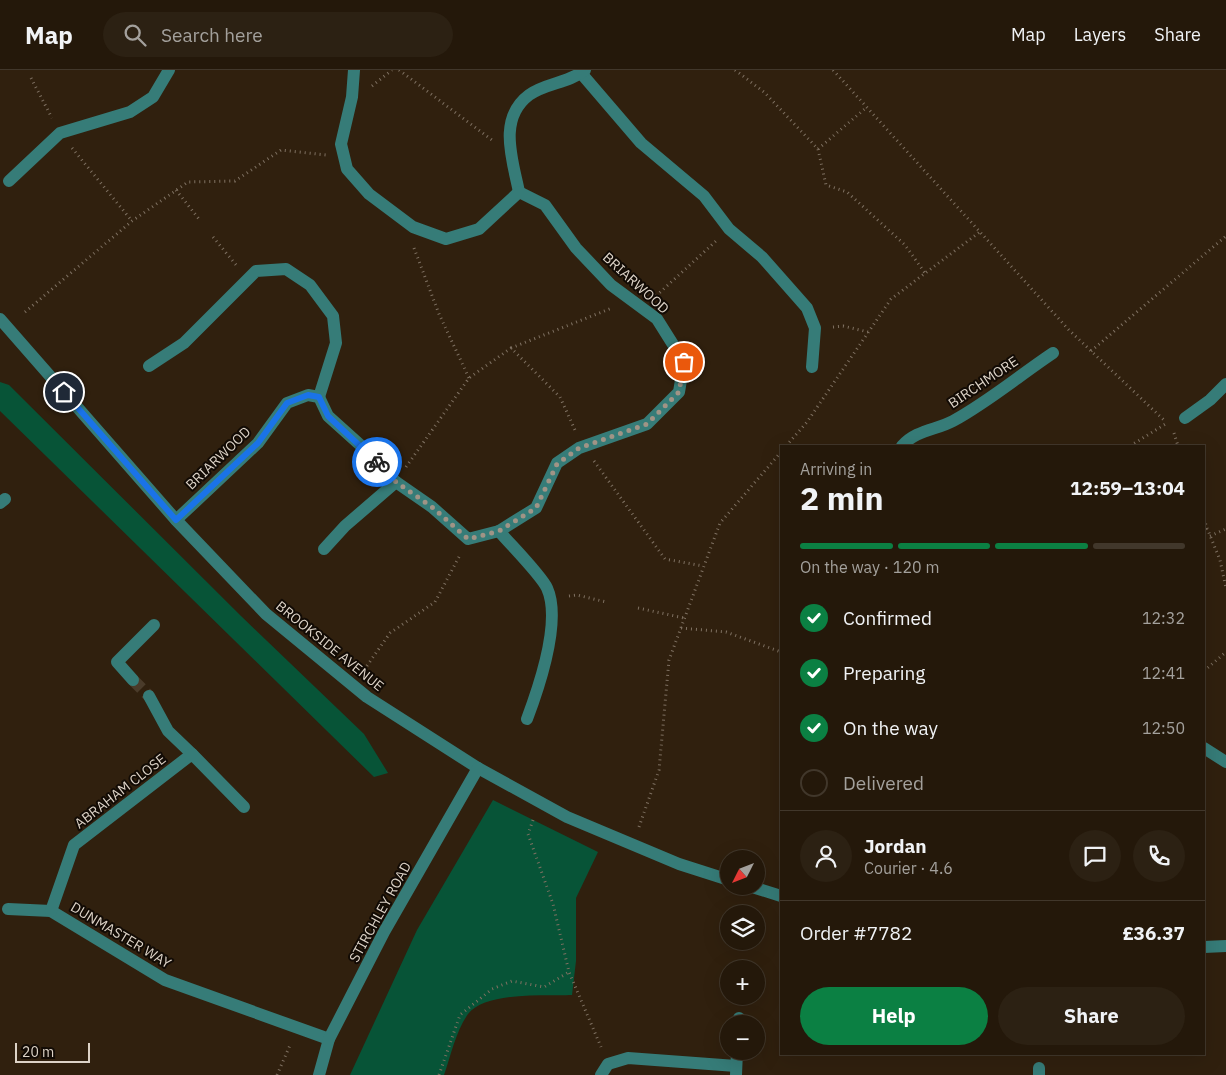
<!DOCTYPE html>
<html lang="en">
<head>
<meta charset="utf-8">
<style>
  body { margin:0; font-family:"IBM Plex Sans",sans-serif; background:#2c2113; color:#f1f3f6; height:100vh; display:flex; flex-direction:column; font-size:19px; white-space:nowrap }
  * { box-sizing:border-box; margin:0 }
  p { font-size:16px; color:#a3a09c }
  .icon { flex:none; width:28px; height:28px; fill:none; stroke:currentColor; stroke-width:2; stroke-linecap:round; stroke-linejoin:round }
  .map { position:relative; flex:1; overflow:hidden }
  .side { position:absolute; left:780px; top:375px; width:425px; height:610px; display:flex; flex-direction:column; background:#24180a; border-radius:0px; box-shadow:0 5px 20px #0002,0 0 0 1px #41372b }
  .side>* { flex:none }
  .needle { width:32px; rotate:228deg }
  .buttons { position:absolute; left:720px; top:780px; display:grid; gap:10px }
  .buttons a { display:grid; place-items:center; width:45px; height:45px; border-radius:50%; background:#24180a; box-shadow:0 5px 20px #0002,0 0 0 1px #41372b; font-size:25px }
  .scale { position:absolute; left:15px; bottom:12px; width:75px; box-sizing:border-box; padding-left:5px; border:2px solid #ddd3c7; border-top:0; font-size:14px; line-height:18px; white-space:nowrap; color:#ddd3c7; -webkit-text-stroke:4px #120b05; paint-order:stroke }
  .pin { position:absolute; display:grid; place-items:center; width:42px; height:42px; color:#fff; margin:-21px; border:2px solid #fff; border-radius:50%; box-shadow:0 1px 5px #0007 }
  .courier { position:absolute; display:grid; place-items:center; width:50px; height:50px; margin:-25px; border:4px solid #1a73e8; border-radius:50%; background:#fff; color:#222; box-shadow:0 1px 6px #0007 }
  .head em { font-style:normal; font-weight:800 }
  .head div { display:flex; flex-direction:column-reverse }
  .head { display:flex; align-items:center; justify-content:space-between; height:85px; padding:0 20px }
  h1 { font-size:32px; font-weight:800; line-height:38px }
  .bar { display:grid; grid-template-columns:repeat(4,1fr); gap:8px 5px; align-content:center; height:60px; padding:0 20px }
  .bar i { height:6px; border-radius:4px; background:#41372b }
  .bar .active { background:#0b8043 }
  .bar p { grid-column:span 4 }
  .line { display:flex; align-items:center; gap:12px; padding:0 20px; border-top:1px solid #41372b }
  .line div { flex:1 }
  .round { display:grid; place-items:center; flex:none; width:52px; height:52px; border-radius:26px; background:#2c2113 }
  ol { padding:0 20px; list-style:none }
  li { display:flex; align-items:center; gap:15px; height:55px }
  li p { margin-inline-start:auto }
  li .icon { padding:5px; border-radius:50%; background:#0b8043; color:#fff; stroke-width:4 }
  li:last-child { color:#a3a09c }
  li i { width:28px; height:28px; border:2px solid #41372b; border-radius:50% }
  .button { display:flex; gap:10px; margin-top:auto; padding:10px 20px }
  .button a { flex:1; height:58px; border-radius:30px; background:#0b8043; color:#fff; font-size:20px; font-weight:800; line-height:58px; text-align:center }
  .button a+a { background:#2c2113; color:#f1f3f6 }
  header { display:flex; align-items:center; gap:30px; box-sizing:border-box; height:70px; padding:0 25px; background:#24180a; border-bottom:1px solid #41372b }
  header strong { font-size:24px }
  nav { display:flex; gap:28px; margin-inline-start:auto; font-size:18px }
  .search { width:350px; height:45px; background:#2c2113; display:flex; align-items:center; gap:12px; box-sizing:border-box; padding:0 18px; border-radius:28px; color:#a3a09c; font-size:19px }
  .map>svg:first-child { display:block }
</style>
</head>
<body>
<header>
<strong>Map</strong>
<div class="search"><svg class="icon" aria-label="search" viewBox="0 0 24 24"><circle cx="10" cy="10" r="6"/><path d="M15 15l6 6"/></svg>Search here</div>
<nav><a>Map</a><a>Layers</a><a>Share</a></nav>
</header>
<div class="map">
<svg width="1226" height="1005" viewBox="0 0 1226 1005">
  <rect width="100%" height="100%" fill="#30200e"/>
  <!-- green -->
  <g fill="#075437">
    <path d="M0,312L9,315L241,546L364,664L388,703L374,707L0,341Z"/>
    <path d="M493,730L598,782L576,828V891L572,925C546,926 485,921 468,944C456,961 451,985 444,1005H350L417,860Z"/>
  </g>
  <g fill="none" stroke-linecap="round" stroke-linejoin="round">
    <!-- minor-tunnel -->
    <path stroke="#4a3b2a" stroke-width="12" stroke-dasharray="12 6" stroke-linecap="butt" d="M133,610L149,626"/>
    <!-- path -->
    <g stroke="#7f7162" stroke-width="3" stroke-dasharray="1 4" stroke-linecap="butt">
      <path d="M399,0L492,70"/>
      <path d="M735,0L764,22L818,79L826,115L847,122L905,175L925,203"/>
      <path d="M833,0L1069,260L1166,352"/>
      <path d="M31,8L52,48"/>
      <path d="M372,16L392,0"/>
      <path d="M72,78L132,151"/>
      <path d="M818,79L867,37"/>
      <path d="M176,120L199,149"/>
      <path d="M213,167L237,196"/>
      <path d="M414,178L439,244L469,308"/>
      <path d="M656,226L716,171"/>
      <path d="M25,242L132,151L188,112L235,111L281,80L326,85"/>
      <path d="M833,257L843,256L868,262"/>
      <path d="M511,278L612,238"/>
      <path d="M1091,281L1226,166"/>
      <path d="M1174,363L1178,376"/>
      <path d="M786,376L807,352L891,229L981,161"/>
      <path d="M1130,376L1167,353"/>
      <path d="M594,391L665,489L703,496"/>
      <path d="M406,397L469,308L511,278L560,327L575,360"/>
      <path d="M1204,449L1207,458L1204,461"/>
      <path d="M1207,458L1220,490L1226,518"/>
      <path d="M1210,466L1226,459"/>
      <path d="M569,526L577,525L606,532"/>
      <path d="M638,538L684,548"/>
      <path d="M681,558L726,562L781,582"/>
      <path d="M364,600L390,563L435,532L460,485"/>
      <path d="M1204,601L1226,582"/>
      <path d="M533,750L528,764L553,834L569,902L601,977"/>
      <path d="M639,757L659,700L669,590L720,453L781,382"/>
      <path d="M277,1005L291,973"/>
      <path d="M439,1005L460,945L492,919L512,911L544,917L569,902"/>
    </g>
    <!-- minor -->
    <g stroke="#367c78" stroke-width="12">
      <path d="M581,3L641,73L704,126L729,159L762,187L807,238L815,258L812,297"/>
      <path d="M9,111L60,63L130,42L153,27L169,0"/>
      <path d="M519,122C513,91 497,49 529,25C545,13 569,13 585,0"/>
      <path d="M0,249L176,450L266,544L367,627L478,698L567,747L679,794L729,810"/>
      <path d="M149,296L184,273L256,201L286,199L310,215L333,246L336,273L319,327"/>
      <path d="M1185,348L1210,330L1226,314"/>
      <path d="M902,376C916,360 936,360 953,351C988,332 1020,305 1053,283"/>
      <path d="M0,433L5,429"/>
      <path d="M176,450L258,373L287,333L308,325L319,327L328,346L368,382L396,412L432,437L468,469L499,461L536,438L557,393L579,378L647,354L679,322L684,292L657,249L611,215L576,178L545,135L519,122L479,159L446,169L413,157L369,124L347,99L341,74L352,27L354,0"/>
      <path d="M499,461C510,474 541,505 547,518C562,551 539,617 527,649"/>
      <path d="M324,479L345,456L396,412"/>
      <path d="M133,610L117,592L154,555"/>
      <path d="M149,626L168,661L192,684"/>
      <path d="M1204,678L1226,692"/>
      <path d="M749,816L781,826"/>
      <path d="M8,839L51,841L165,910L329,969"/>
      <path d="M51,841L74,775L192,684L244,737"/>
      <path d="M1204,877L1226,876"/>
      <path d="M739,954V948"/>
      <path d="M1039,998V1005"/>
      <path d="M319,1005L329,969L384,862L478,698"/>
      <path d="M601,1005L608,994L628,988L736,996"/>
      <path d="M736,1005L737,981"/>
    </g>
  </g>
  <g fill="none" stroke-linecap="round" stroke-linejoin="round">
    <!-- done -->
    <path stroke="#a09486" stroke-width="5" stroke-dasharray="0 9" d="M377,392L396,412L432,437L468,469L499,461L536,438L557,394L579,378L647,354L679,322L684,292"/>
    <!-- route -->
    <path stroke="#1a73e8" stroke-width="6" d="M64,322L176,450L258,373L287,333L308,325L319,327L328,346L377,392"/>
  </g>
  <g text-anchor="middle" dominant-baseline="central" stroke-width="4" stroke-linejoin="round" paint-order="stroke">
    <!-- street labels -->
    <g font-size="14" fill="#ddd3c7" stroke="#120b05">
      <text transform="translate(636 213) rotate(42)">BRIARWOOD</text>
      <text transform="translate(983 312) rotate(-34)">BIRCHMORE</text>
      <text transform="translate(218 388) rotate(-44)">BRIARWOOD</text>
      <text transform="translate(330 576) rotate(39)">BROOKSIDE AVENUE</text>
      <text transform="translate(120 721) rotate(-38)">ABRAHAM CLOSE</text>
      <text transform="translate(380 842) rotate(-61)">STIRCHLEY ROAD</text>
      <text transform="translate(121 865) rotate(31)">DUNMASTER WAY</text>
    </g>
  </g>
</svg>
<div class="buttons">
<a><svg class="needle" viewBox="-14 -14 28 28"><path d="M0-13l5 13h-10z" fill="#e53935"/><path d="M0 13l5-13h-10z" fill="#a3a09c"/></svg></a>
<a><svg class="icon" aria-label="layers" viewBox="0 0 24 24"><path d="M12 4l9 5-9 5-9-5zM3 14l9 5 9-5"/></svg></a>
<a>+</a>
<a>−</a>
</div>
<div class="scale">20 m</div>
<div class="pin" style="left:684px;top:292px;background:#ea580c"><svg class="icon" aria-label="bag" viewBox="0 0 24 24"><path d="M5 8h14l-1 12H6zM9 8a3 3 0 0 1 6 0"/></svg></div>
<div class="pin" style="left:64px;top:322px;background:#1f2937"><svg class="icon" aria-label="home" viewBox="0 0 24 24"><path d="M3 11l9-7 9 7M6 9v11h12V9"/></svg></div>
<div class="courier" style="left:377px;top:392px"><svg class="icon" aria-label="bike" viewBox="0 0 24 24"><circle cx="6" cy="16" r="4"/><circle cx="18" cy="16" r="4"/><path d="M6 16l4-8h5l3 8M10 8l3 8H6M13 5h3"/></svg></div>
<section class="side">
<div class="head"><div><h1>2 min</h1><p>Arriving in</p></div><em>12:59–13:04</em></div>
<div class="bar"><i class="active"></i><i class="active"></i><i class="active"></i><i></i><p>On the way · 120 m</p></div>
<ol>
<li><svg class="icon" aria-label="check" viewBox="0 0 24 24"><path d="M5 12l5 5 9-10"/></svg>Confirmed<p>12:32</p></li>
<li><svg class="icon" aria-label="check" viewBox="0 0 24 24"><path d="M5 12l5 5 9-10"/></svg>Preparing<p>12:41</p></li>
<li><svg class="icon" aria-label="check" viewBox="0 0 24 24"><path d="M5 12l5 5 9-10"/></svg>On the way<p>12:50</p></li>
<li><i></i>Delivered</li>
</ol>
<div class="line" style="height:90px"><a class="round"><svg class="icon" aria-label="person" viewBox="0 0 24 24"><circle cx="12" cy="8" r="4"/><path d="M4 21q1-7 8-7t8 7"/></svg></a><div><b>Jordan</b><p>Courier · 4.6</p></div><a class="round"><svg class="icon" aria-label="chat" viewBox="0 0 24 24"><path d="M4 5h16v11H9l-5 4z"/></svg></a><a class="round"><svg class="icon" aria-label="phone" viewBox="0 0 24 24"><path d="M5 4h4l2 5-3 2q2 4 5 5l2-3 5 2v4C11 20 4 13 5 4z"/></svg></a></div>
<div class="line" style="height:65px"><div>Order #7782</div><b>£36.37</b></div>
<div class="button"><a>Help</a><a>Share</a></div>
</section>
</div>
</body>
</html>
